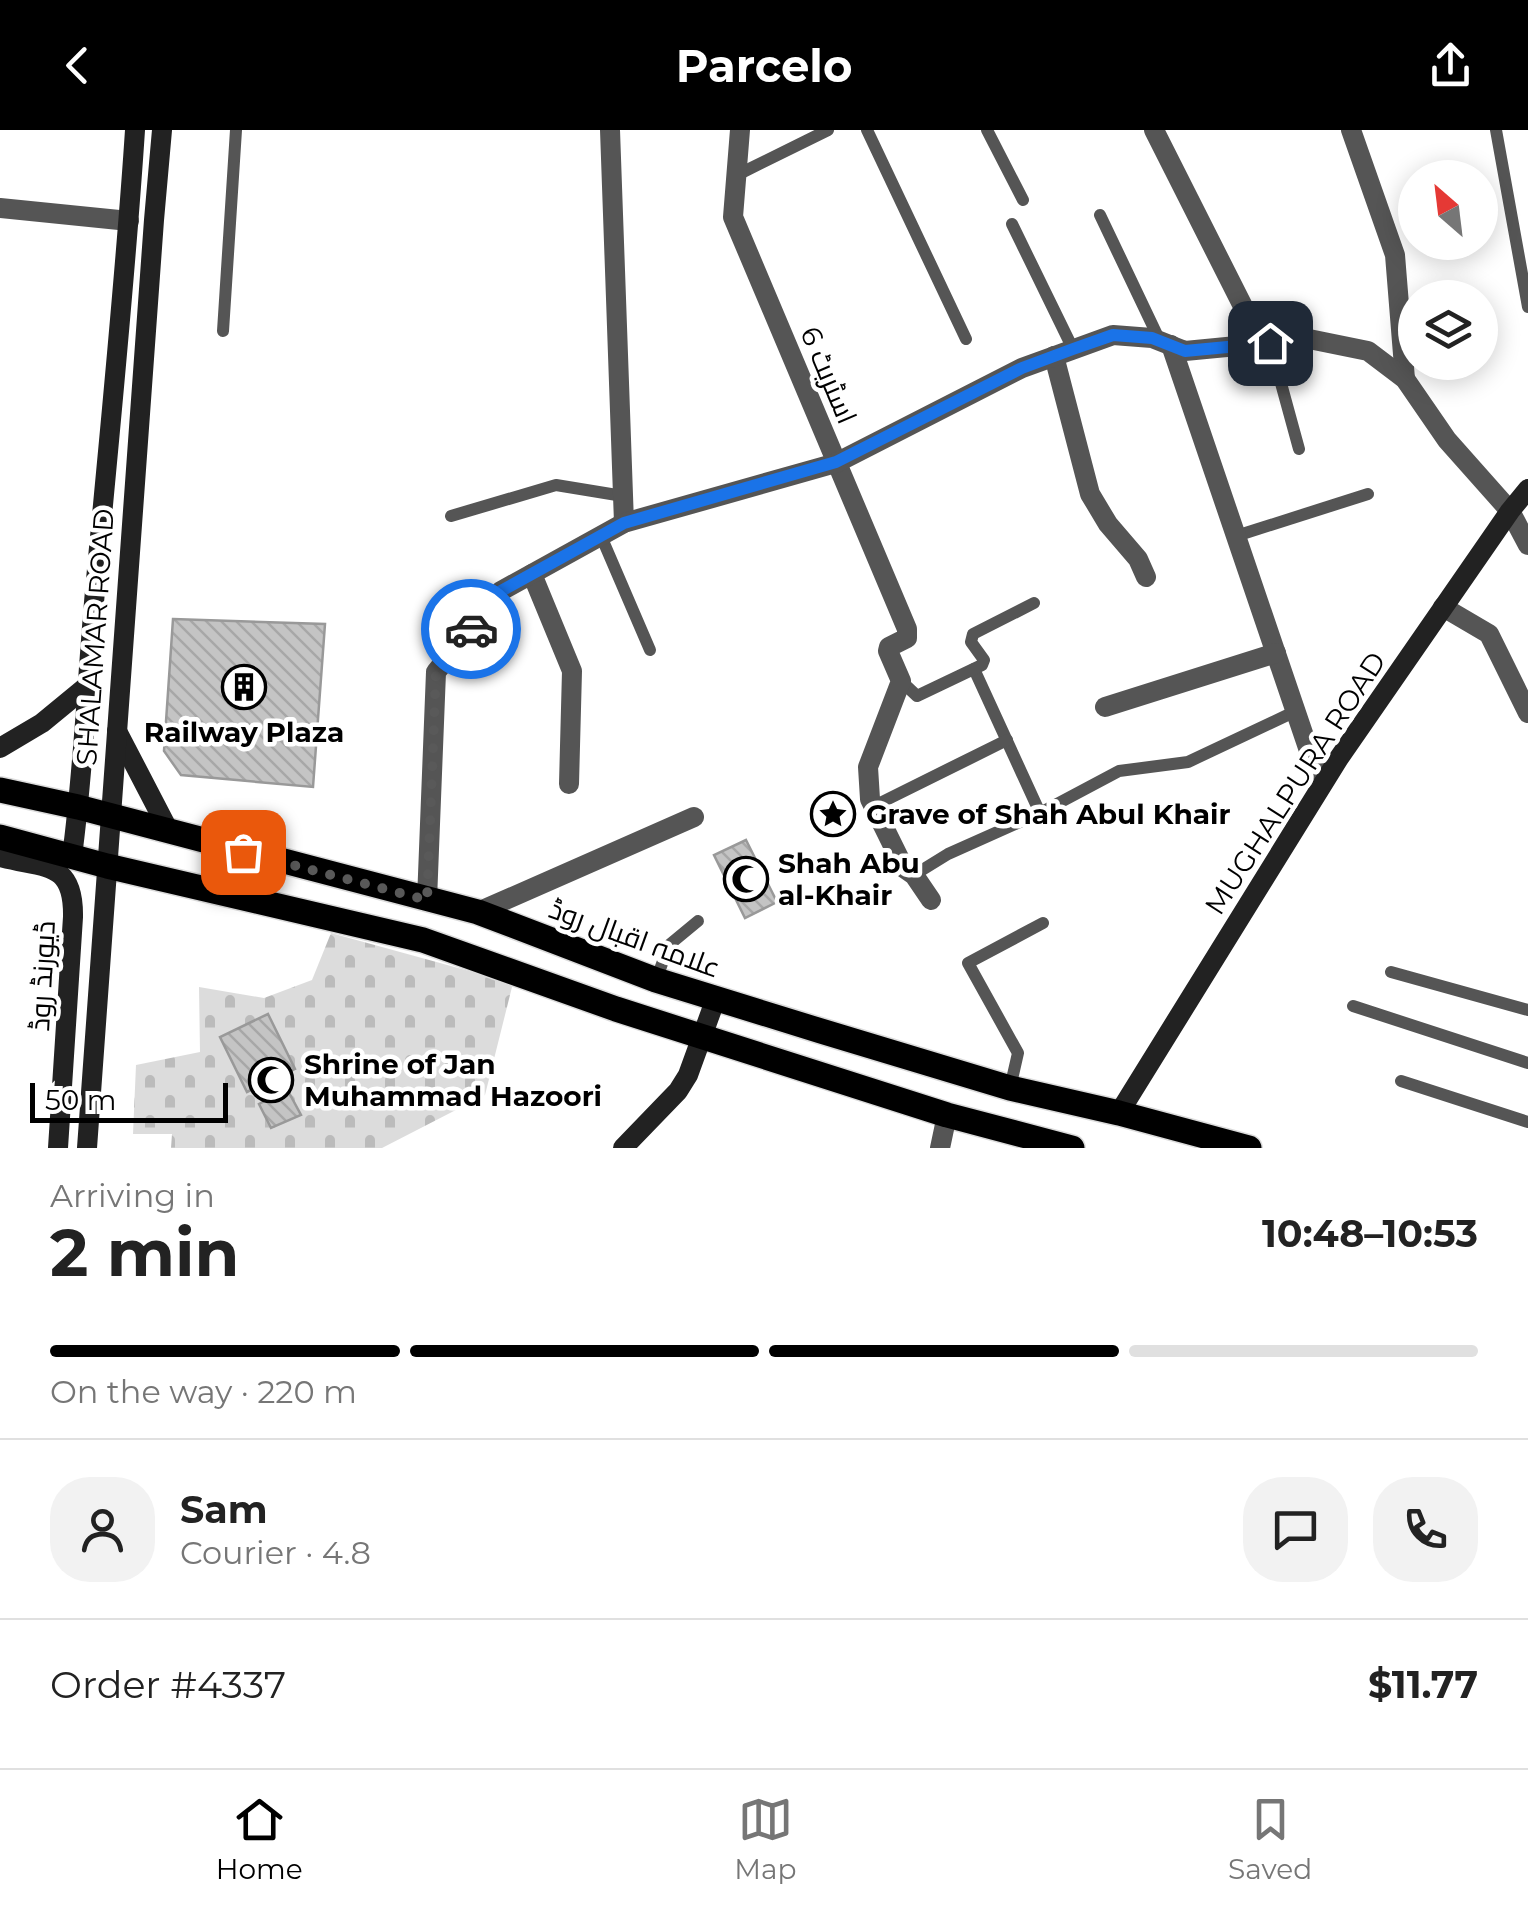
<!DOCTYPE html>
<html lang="en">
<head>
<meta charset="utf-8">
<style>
  body { margin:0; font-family:Montserrat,Cairo,sans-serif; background:#f2f2f2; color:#222; height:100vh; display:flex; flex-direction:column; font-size:38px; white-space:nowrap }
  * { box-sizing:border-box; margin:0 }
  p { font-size:32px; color:#767676 }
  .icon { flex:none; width:55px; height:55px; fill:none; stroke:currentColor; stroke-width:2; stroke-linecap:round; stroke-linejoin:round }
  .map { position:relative; height:1018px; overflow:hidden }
  .details { display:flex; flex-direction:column; background:#fff; flex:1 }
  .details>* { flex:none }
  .needle { width:65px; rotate:332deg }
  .fabs { position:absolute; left:1398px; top:30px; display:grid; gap:20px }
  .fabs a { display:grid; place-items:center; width:100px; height:100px; border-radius:50%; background:#fff; box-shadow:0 5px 25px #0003; font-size:50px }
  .scale { position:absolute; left:30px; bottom:25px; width:198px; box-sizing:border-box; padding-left:10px; border:5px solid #000; border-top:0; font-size:28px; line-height:35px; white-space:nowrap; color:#000; -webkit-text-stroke:8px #fff; paint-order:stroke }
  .pin { position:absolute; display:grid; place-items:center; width:85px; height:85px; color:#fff; margin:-42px; border-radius:20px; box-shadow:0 5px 15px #0006 }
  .courier { position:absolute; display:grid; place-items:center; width:100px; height:100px; margin:-50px; border:8px solid #1a73e8; border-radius:50%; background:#fff; color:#222; box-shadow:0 2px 12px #0007 }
  .headline em { font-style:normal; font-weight:700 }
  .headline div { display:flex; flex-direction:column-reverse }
  .headline { display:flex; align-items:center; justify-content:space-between; height:170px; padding:0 50px }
  h1 { font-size:65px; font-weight:700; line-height:75px }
  .bar { display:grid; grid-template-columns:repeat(4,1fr); gap:15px 10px; align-content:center; height:120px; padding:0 50px }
  .bar i { height:12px; border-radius:8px; background:#e0e0e0 }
  .bar .active { background:#000 }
  .bar p { grid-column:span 4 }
  .line { display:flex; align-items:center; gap:25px; padding:0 50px; border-top:2px solid #e0e0e0 }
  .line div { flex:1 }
  .round { display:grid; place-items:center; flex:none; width:105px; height:105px; border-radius:40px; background:#f2f2f2 }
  header { display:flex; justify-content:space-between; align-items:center; height:130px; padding:0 50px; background:#000; color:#fff; font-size:45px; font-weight:700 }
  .tab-bar { display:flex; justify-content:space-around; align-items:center; height:140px; border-top:2px solid #e0e0e0; background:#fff; font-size:28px; color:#767676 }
  .tab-bar a { display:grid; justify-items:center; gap:5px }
  .tab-bar .active { color:#000 }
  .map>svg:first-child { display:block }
</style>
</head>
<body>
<header><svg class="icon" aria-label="back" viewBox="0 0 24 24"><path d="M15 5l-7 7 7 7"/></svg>Parcelo<svg class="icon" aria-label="share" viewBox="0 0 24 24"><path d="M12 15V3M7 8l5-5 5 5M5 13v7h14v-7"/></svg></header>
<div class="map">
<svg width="1528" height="1018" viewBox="0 0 1528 1018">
  <defs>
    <pattern id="cemetery-stones" width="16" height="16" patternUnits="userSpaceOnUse" patternTransform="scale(2.5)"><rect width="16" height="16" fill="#dcdcdc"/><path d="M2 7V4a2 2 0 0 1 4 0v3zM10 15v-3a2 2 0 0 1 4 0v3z" fill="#bbb"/></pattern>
    <pattern id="building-back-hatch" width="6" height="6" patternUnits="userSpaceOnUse" patternTransform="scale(2.5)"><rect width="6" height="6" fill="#c4c4c4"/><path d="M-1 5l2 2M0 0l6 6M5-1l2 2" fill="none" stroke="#a7a7a7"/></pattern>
  </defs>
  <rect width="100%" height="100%" fill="#fff"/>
  <!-- cemetery -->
  <path fill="url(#cemetery-stones)" d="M331,803L513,853L485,965L382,1018H171L172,1004H133L136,935L200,922L199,857L264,868L312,850Z"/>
  <!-- building -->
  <g fill="url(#building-back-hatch)" stroke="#999" stroke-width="2.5">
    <path d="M173,489L325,494L313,657L181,645L164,621Z"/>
    <path d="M746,710L777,772L745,788L714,725Z"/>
    <path d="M268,884L295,939L247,962L220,907Z"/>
    <path d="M287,959L301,985L271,998L259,974Z"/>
  </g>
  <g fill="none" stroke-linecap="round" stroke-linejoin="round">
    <defs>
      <g id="primary">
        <path d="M0,660L78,677L478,782L656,850L821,901L1010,958L1119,983L1249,1018"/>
        <path d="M0,707L107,736L423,810L616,879L947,985L1072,1018"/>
      </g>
    </defs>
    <!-- primary casing -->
    <use href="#primary" stroke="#dbdbdb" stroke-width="28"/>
    <!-- service -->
    <g stroke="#555" stroke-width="12">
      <path d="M867,0L966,209"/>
      <path d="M987,0L1023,70"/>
      <path d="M1496,0L1528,177"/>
      <path d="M737,45L828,0"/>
      <path d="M1100,85L1160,211"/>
      <path d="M1012,94L1073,219"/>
      <path d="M223,201L236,0"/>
      <path d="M1270,213L1299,319"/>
      <path d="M451,386L556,355L623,366"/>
      <path d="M601,406L650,520"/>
      <path d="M1236,406L1368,364"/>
      <path d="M974,539L1040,683"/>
      <path d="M901,551L917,566L982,535L984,530L971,512L973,504L1034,473"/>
      <path d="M874,676L1007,610"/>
      <path d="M914,745L948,724L1040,683L1119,641L1188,632L1296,581"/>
      <path d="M1391,842L1528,880"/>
      <path d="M656,850L669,815L698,791"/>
      <path d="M1353,876L1528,933"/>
      <path d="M1401,951L1528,992"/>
      <path d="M1010,958L1018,923L968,833L1043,793"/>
    </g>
    <!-- minor -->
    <g stroke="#555" stroke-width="20">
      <path d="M610,0L624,393"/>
      <path d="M740,0L733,87L907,499V508L889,517L888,521L901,551L868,637L870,669L904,738L914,745L931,770"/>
      <path d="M1154,0L1262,214"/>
      <path d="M1351,0L1395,125L1405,249"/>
      <path d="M0,78L129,91"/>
      <path d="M1171,215L1321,656"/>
      <path d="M1054,226L1090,364L1108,394L1138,429L1146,447"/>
      <path d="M532,444L572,541L569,654"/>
      <path d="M1443,477L1489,504L1528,583"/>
      <path d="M1105,577L1276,523"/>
      <path d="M427,770L436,542L501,461L624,393L836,333L1022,238L1113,205L1152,208L1185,221L1309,209L1368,221L1405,249L1447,310L1510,381L1528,415"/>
      <path d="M478,782L694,687"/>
      <path d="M940,1018L947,985"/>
    </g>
    <!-- secondary -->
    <g stroke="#222" stroke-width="20">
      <path d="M117,601L170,703"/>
      <path d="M0,618L42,593L87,556"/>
      <path d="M72,726C84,638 87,549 95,461C109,307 125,154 135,0"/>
      <path d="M0,727C44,739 74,730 73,787L58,1018"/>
      <path d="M1119,983L1339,628L1510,381L1528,359"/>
      <path d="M87,1018L154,90L162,0"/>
      <path d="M623,1018L678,961L688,945L716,868"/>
    </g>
    <!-- primary -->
    <use href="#primary" stroke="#000" stroke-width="25"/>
  </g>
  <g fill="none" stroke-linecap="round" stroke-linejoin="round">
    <!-- done -->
    <path stroke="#595959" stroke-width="10" stroke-dasharray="0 18" d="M243,722L427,770L436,542L471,499"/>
    <!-- route -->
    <path stroke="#1a73e8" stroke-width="12" d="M471,499L501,461L624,393L836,332L1022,238L1073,219L1113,205L1152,208L1185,221L1270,213"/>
  </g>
  <!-- icons -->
  <defs>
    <symbol id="building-ring" viewBox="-11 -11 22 22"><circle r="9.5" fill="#fff" stroke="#000" stroke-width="1.5"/><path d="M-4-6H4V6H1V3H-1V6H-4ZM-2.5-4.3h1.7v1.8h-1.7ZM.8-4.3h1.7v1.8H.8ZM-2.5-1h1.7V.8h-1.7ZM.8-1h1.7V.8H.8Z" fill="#000"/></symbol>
    <symbol id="sight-ring" viewBox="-11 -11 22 22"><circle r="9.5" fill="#fff" stroke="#000" stroke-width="1.5"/><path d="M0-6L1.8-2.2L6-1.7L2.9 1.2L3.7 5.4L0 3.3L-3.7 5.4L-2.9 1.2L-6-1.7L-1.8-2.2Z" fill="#000"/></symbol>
    <symbol id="mosque-ring" viewBox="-11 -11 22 22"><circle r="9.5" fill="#fff" stroke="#000" stroke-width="1.5"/><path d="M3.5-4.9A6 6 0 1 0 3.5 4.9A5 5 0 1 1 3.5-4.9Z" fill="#000"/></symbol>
  </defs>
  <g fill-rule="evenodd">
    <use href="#building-ring" x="219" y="532" width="50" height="50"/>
    <use href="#sight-ring" x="808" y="659" width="50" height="50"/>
    <use href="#mosque-ring" x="721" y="724" width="50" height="50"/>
    <use href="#mosque-ring" x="246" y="925" width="50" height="50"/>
  </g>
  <g text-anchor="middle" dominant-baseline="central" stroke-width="9" stroke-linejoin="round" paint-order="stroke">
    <!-- street labels -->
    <g font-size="28" fill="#000" stroke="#fff">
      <text transform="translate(829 245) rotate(67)">اسٹریٹ 6</text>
      <text transform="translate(95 507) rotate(-86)">SHALAMAR ROAD</text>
      <text transform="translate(1295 653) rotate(-57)">MUGHALPURA ROAD</text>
      <text transform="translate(635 808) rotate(20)">علامہ اقبال روڈ</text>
      <text transform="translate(42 846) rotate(-87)">ڈیورنڈ روڈ</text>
    </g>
    <!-- poi labels -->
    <g font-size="28" font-weight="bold" fill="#000" stroke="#fff" text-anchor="start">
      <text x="244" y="602" text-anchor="middle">Railway Plaza</text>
      <text x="866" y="684">Grave of Shah Abul Khair</text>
      <text x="778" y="733">Shah Abu<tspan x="778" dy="32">al-Khair</tspan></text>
      <text x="304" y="934">Shrine of Jan<tspan x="304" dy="32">Muhammad Hazoori</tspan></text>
    </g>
  </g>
</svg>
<div class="fabs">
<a><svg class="needle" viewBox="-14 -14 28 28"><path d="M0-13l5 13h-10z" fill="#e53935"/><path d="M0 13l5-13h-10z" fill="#767676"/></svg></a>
<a><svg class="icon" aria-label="layers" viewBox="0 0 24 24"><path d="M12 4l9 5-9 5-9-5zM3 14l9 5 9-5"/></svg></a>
</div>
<div class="scale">50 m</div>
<div class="pin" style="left:243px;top:722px;background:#ea580c"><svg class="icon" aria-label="bag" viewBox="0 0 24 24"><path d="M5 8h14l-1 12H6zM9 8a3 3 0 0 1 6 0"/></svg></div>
<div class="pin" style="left:1270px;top:213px;background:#1f2937"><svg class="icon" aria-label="home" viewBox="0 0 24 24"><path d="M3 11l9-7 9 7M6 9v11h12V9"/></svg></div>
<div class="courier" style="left:471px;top:499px"><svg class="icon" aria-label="car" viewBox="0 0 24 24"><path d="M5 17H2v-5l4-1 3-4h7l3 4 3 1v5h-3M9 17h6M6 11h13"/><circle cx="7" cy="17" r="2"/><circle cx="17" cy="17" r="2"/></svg></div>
</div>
<section class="details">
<div class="headline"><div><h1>2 min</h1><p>Arriving in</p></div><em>10:48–10:53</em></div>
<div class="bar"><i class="active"></i><i class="active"></i><i class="active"></i><i></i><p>On the way · 220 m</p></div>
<div class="line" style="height:180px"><a class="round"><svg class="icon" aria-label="person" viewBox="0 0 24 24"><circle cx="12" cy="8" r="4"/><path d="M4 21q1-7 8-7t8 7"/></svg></a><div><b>Sam</b><p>Courier · 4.8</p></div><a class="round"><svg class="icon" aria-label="chat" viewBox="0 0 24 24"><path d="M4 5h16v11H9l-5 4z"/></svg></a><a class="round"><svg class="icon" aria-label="phone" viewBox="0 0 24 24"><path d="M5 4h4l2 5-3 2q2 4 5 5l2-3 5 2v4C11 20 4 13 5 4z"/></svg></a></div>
<div class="line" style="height:130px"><div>Order #4337</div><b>$11.77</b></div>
</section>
<nav class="tab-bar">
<a class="active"><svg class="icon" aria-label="home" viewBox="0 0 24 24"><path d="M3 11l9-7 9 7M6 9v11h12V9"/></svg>Home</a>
<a><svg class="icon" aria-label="map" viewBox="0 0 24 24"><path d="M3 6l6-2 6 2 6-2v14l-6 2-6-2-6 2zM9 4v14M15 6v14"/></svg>Map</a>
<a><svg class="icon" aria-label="saved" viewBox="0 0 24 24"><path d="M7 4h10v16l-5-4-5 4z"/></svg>Saved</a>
</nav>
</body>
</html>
